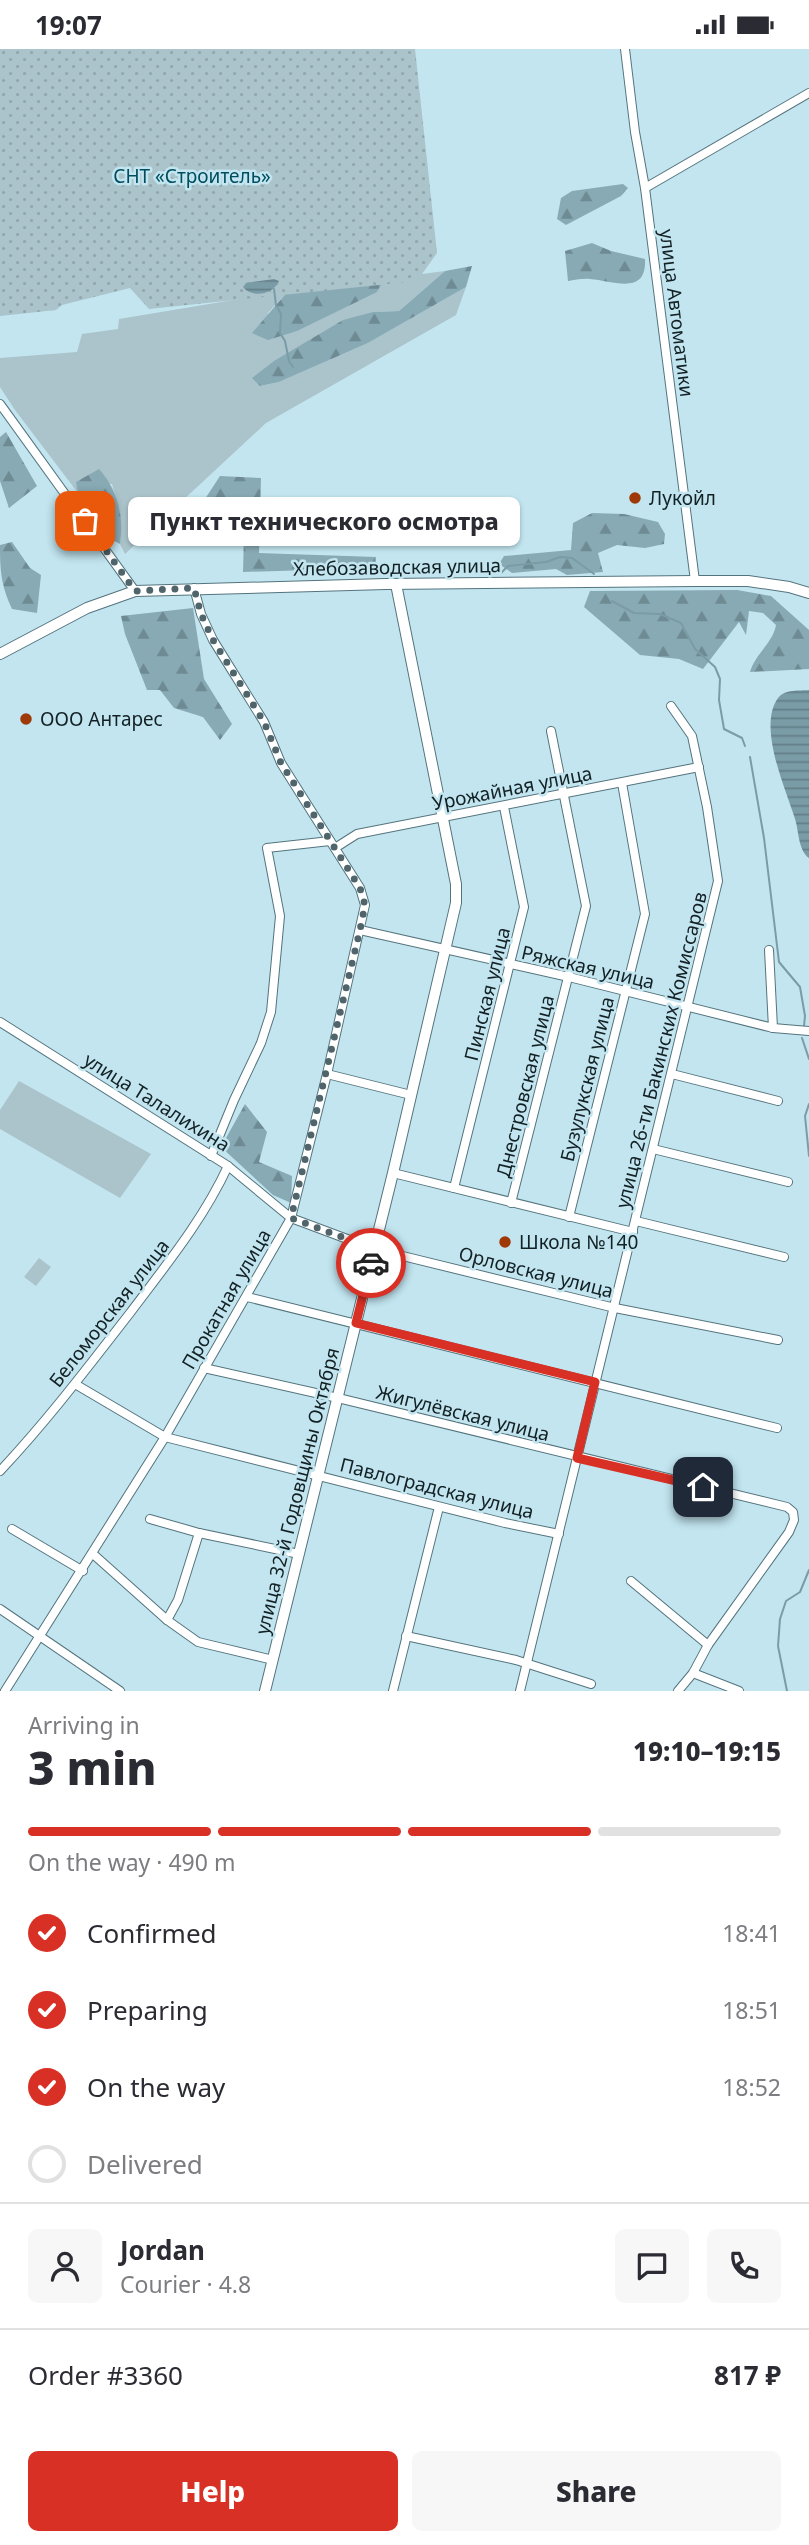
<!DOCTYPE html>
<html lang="en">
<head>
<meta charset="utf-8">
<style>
  body { margin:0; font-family:"Noto Sans",sans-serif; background:#f7f7f7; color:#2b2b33; height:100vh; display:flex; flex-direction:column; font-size:26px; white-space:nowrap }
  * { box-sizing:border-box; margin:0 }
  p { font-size:23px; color:#7c7c81 }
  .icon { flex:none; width:38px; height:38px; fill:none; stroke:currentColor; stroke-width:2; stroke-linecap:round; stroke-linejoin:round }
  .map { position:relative; height:1642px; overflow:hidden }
  .sheet { display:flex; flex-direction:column; background:#fff; flex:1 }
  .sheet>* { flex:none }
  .pin { position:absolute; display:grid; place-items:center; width:60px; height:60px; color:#fff; margin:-30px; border-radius:14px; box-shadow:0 4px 10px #0006 }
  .courier { position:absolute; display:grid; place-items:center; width:70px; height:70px; margin:-35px; border:5px solid #d93025; border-radius:50%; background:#fff; color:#222; box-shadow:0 2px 9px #0007 }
  .bubble { position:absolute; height:49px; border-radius:10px; background:#fff; box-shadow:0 2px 5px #0004; font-size:23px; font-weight:800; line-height:49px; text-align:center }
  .headline em { font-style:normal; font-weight:800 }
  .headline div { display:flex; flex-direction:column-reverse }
  .headline { display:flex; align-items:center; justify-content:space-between; height:119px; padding:0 28px }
  h1 { font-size:46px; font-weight:800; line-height:52px }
  .bar { display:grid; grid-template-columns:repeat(4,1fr); gap:10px 7px; align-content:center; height:84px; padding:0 28px }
  .bar i { height:9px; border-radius:5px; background:#e1e1e2 }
  .bar .current { background:#d93025 }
  .bar p { grid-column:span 4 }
  .line { display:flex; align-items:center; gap:18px; padding:0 28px; border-top:2px solid #e1e1e2 }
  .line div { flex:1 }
  .round { display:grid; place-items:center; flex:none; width:74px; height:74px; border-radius:10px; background:#f7f7f7 }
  ol { padding:0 28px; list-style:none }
  li { display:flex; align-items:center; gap:21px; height:77px }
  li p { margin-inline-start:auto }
  li .icon { padding:7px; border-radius:50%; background:#d93025; color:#fff; stroke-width:4 }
  li:last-child { color:#7c7c81 }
  li i { width:38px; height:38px; border:4px solid #e1e1e2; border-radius:50% }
  .action { display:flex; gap:14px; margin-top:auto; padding:14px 28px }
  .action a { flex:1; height:80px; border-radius:10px; background:#d93025; color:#fff; font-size:28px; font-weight:800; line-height:80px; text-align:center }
  .action a+a { background:#f7f7f7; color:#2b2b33 }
  .status { display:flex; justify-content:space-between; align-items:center; height:49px; padding:0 35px; background:#fff; direction:ltr }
  .status svg { height:19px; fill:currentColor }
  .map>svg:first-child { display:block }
</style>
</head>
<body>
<div class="status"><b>19:07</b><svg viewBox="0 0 49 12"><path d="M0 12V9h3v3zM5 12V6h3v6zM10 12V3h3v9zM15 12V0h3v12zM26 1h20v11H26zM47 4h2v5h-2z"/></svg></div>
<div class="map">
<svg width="809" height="1642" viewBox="0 0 809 1642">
  <defs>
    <pattern id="forest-firs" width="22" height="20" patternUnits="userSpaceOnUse" patternTransform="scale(1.75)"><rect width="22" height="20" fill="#88aab5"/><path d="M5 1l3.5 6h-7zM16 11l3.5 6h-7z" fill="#6e8a93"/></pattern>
    <pattern id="park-dots" width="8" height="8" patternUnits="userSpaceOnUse" patternTransform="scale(1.75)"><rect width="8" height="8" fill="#abc3ca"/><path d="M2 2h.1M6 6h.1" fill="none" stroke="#92a7ad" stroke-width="1.8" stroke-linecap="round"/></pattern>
    <pattern id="water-rules" width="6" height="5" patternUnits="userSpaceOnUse" patternTransform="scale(1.75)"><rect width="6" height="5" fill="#7a9ca7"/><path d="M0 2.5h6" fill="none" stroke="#637f88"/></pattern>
  </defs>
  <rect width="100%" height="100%" fill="#c2e5f0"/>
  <!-- grass -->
  <g fill="#abc3ca">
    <path d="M445,222L399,262L373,263L260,337L279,333L368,294L466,238L456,266L266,374L125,505L120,495C123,474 118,456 112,435L77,433L78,444L15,361L0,338V309L77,303L82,285L118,280L119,270L288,242L267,265L384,230Z"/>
    <path d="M19,1032L151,1105L120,1149L0,1080V1061Z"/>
    <path d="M39,1209L51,1218L36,1237L24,1228Z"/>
  </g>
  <!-- forest -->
  <g fill="url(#forest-firs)">
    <path d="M623,135L628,139L621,147L566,176L557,170L561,149L572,142Z"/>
    <path d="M592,194L611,202L645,210C647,247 614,232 590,230C583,229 575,231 568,232L565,202Z"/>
    <path d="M472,217L466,238L368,294L279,333L260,337L252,329L274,312L343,271L373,263L399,262L445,222Z"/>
    <path d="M384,230L377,243L297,282L268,291L252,284L288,242Z"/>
    <path d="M6,383L37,437L9,459L0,432V388Z"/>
    <path d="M99,420C118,441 124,467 120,495L102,486L78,444L76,433Z"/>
    <path d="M220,427L261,429L259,504L376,508L375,519L243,523L244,485L217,474L203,453Z"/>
    <path d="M592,464L624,465L658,473L665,485L664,495L645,499L617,496L598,504L603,523L567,526L556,520L512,524L499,515L504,507L571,501L573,474Z"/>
    <path d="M12,493L30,519L41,526L37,564L12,560C1,536 0,522 0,496Z"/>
    <path d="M737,541L771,547L809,581V620L750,623C755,605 773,594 776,576L763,564L749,562L746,586L739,573L703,620L679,610L640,606L584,558L590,542Z"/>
    <path d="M193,559L204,630L232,675L220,691L203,668L174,659L160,641H147L125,585L121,567Z"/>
    <path d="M245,1055L267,1083L259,1113L292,1127L291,1154L273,1146L221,1098Z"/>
  </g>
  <!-- park -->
  <path fill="url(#park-dots)" d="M0,0H415L437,204L417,232L149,260L130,239L62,256L56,261L0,267Z"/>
  <!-- water -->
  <g fill="url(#water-rules)">
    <path d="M274,230L279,232C274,245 252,250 243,238L246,234Z"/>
    <path d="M809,641V809C798,801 799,782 795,770C786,740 757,678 778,649C785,640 799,642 809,641Z"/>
  </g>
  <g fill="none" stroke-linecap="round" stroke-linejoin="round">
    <!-- stream -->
    <g stroke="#7a9ca7" stroke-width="2">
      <path d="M274,240L276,256L281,265L280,284L285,292L289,312L293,318"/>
      <path d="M484,518L501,524L508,517L546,513L560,508L572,509L594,525"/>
      <path d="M612,552L634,564L660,565L681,574L695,600L715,618L720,630L719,651L724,680L742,689L745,697"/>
      <path d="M750,708L764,789L779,913L800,938L805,967L804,977"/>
      <path d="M802,989L809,1010"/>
      <path d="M809,1055L805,1067L809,1107"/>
      <path d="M787,1642L778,1597L780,1570L786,1552L800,1543L809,1521"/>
    </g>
    <defs>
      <g id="minor">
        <path d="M625,0L635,83L645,139L695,532"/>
        <path d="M645,139L809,44"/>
        <path d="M0,355L135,542"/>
        <path d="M335,799L357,785L699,718"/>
        <path d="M360,881L569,928L773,979L769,901"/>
        <path d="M0,973L228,1117L291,1169L374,1200L615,1259L778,1291"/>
        <path d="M773,979L809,982"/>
        <path d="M327,1025L411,1046"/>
        <path d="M672,1025L778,1052"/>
        <path d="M653,1100L788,1133"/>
        <path d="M211,1107L234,1051L261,994L271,963L280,867L267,799L330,792"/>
        <path d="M393,1124L633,1183"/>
        <path d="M454,1139L524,858L504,758"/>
        <path d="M511,1154L586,857L551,682"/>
        <path d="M569,1168L645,865L622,734"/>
        <path d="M636,1172L784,1208"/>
        <path d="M247,1248L777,1379"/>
        <path d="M204,1319L338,1349L787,1458L793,1463L794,1471L789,1483L708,1596L693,1624L678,1642"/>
        <path d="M75,1335L165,1388L505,1474L559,1485"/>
        <path d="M0,1422C47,1372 88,1318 130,1264C166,1216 203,1171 228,1117"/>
        <path d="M150,1470L199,1484L299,1505"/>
        <path d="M12,1480L83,1522"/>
        <path d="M93,1505L167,1571L198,1593L273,1611"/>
        <path d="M631,1532L708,1596"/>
        <path d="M0,1560L120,1642"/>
        <path d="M167,1571L178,1551L199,1484"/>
        <path d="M406,1587L516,1611L591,1635"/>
        <path d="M693,1624L739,1642"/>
        <path d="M5,1642L165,1388L291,1169L327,1025L365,856L360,839L281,714L264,673L213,591L201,565L194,539"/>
        <path d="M393,1642L439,1458"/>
        <path d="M520,1642L718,832L707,758L692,687L671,657"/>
      </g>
      <g id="major">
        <path d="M0,605L87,559L135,542L386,535L695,532H748L789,538L809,544"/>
        <path d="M265,1642L393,1124L456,854V835L396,535"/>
      </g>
    </defs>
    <!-- minor casing -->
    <use href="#minor" stroke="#54747d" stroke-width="10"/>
    <!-- major casing -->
    <use href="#major" stroke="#54747d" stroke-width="12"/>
    <!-- minor -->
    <use href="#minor" stroke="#fff" stroke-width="8"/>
    <!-- major -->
    <use href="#major" stroke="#fff" stroke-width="10"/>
  </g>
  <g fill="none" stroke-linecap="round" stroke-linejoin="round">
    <!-- done -->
    <path stroke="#50656b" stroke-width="7" stroke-dasharray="0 12.6" d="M85,472L135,542L194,539L201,565L213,591L264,673L281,714L360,839L365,856L360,881L291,1169L374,1200L371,1214"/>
    <!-- route -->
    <path stroke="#d93025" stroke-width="9" d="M371,1214L356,1274L595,1333L577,1409L703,1438"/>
  </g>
  <!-- markers -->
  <g fill="#9f3a08" stroke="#c2e5f0" stroke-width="2.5">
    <circle cx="635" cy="449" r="7"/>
    <circle cx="26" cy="670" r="7"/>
    <circle cx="505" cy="1193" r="7"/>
  </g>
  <g text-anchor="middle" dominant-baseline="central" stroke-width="5" stroke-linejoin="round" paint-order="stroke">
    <!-- park labels -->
    <g font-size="19" fill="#004d5e" stroke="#c2e5f0">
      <text x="192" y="127">СНТ «Строитель»</text>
    </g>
    <!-- street labels -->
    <g font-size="19" fill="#132024" stroke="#c2e5f0">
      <text transform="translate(677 264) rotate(83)">улица Автоматики</text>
      <text transform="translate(397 518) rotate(-1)">Хлебозаводская улица</text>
      <text transform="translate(512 739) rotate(-11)">Урожайная улица</text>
      <text transform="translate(588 918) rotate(13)">Ряжская улица</text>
      <text transform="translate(487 945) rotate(-76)">Пинская улица</text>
      <text transform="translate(661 1001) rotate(-76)">улица 26-ти Бакинских Комиссаров</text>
      <text transform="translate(587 1030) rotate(-76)">Бузулукская улица</text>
      <text transform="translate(525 1037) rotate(-76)">Днестровская улица</text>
      <text transform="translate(157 1053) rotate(32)">улица Талалихина</text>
      <text transform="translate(536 1223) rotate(14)">Орловская улица</text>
      <text transform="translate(226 1250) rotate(-60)">Прокатная улица</text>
      <text transform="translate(109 1264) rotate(-52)">Беломорская улица</text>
      <text transform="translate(463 1364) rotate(14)">Жигулёвская улица</text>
      <text transform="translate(437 1439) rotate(14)">Павлоградская улица</text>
      <text transform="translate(297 1442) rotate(-76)">улица 32-й Годовщины Октября</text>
    </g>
    <!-- poi labels -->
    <g font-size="19" fill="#132024" stroke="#c2e5f0" text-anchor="start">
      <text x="649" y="449">Лукойл</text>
      <text x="40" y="670">ООО Антарес</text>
      <text x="519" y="1193">Школа №140</text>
    </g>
  </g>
</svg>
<div class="pin" style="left:85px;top:472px;background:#ea580c"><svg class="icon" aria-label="bag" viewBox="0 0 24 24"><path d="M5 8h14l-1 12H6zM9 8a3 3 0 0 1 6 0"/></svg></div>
<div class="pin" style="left:703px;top:1438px;background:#1f2937"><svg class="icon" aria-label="home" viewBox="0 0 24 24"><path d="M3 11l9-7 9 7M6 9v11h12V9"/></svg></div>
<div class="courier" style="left:371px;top:1214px"><svg class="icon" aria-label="car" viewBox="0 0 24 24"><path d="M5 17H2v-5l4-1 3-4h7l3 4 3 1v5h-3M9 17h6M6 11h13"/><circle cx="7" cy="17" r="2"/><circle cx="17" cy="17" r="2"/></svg></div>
<div class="bubble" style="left:128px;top:448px;width:392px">Пункт технического осмотра</div>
</div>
<section class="sheet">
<div class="headline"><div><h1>3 min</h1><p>Arriving in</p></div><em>19:10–19:15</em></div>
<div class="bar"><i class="current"></i><i class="current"></i><i class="current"></i><i></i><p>On the way · 490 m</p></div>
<ol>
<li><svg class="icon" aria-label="check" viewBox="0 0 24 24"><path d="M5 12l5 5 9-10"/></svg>Confirmed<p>18:41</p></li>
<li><svg class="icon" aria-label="check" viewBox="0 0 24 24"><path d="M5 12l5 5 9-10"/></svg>Preparing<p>18:51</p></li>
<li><svg class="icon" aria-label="check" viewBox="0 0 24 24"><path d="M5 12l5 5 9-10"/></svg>On the way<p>18:52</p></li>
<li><i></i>Delivered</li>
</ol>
<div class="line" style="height:126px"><a class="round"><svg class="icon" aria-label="person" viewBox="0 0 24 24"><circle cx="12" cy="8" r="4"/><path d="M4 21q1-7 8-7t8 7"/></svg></a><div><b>Jordan</b><p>Courier · 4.8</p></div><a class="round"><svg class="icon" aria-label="chat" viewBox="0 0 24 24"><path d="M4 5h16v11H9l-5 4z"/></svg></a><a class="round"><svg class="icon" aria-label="phone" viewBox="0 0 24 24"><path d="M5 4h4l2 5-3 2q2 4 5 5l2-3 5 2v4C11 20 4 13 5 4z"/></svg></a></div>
<div class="line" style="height:91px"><div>Order #3360</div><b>817 ₽</b></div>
<div class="action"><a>Help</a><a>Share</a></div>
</section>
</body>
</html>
